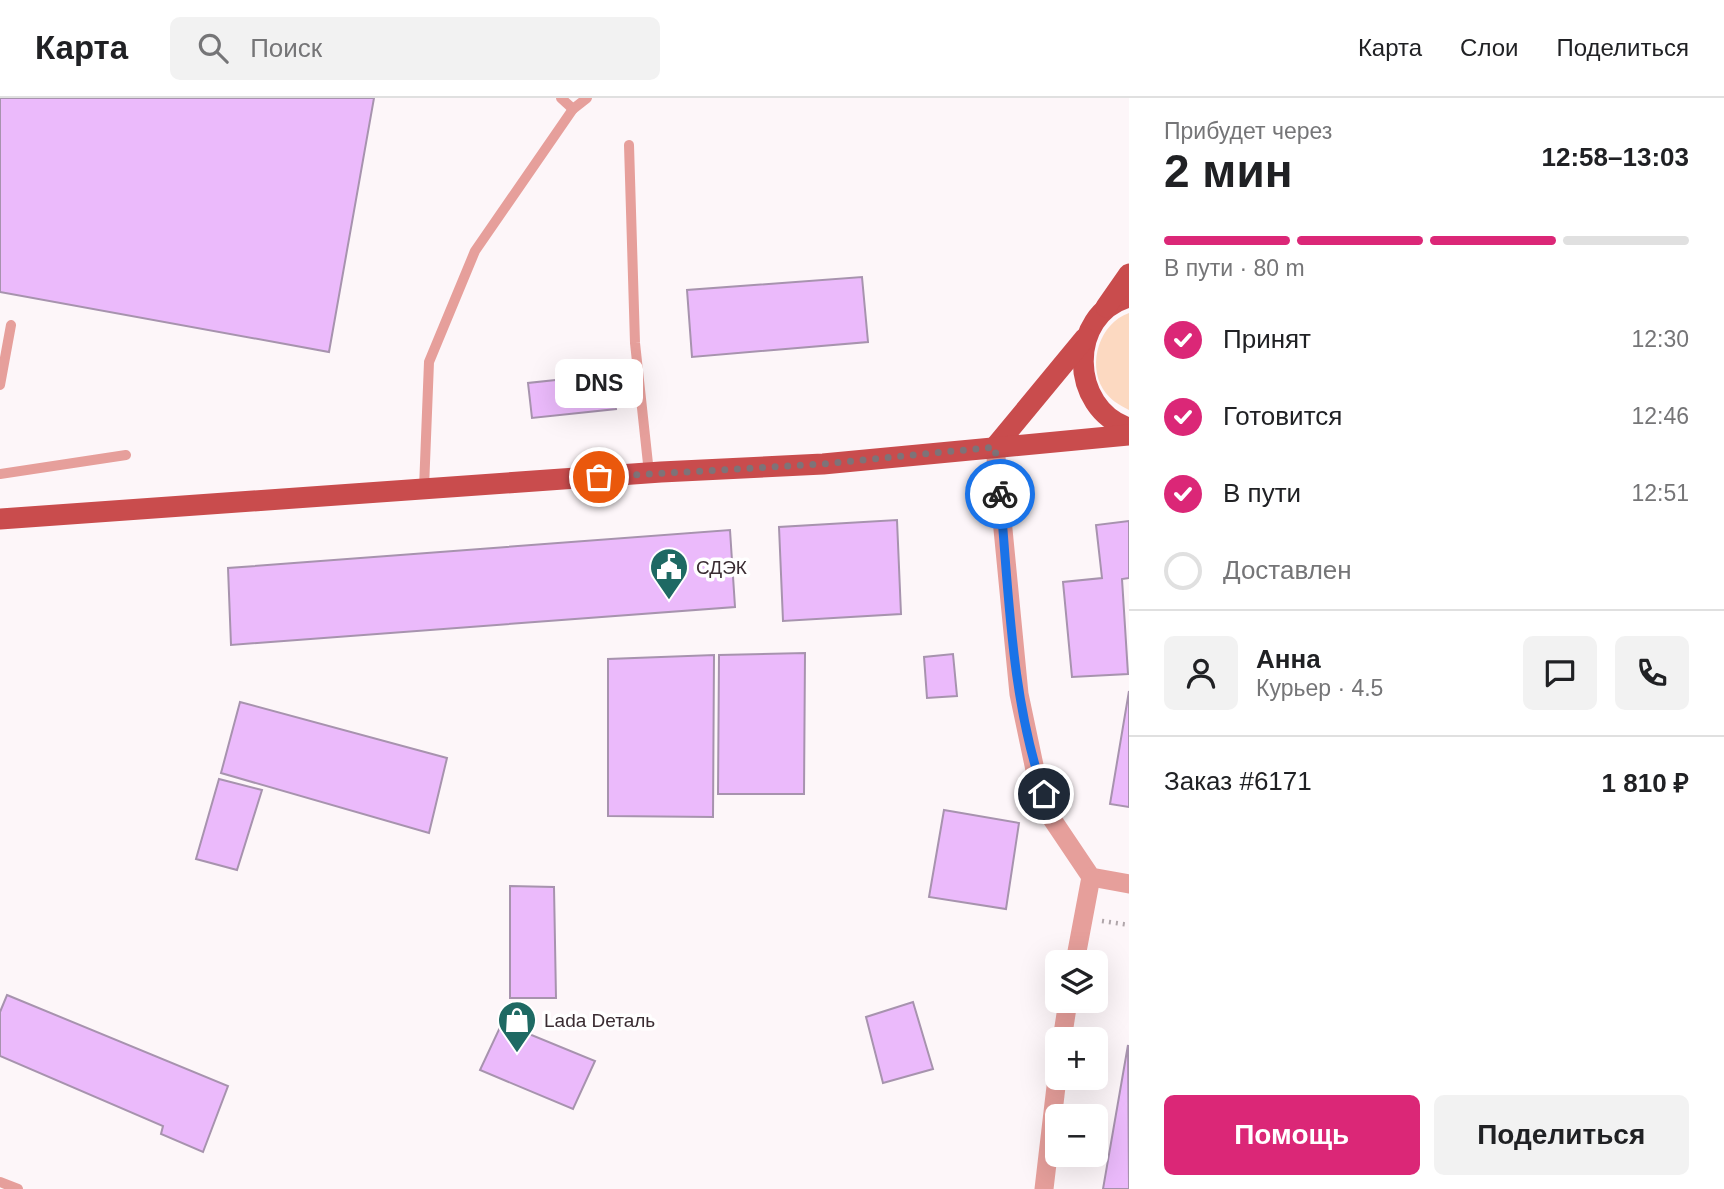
<!DOCTYPE html>
<html lang="ru">
<head>
<meta charset="utf-8">
<style>
  body { margin:0; font-family:Arial,sans-serif; background:#f2f2f2; color:#202124; height:100vh; display:flex; flex-direction:column; font-size:26px; white-space:nowrap }
  * { box-sizing:border-box; margin:0 }
  p { font-size:23px; color:#757577 }
  .icon { flex:none; width:38px; height:38px; fill:none; stroke:currentColor; stroke-width:2; stroke-linecap:round; stroke-linejoin:round }
  .map { position:relative; flex:1; overflow:hidden }
  .panel { display:flex; flex-direction:column; background:#fff; width:595px }
  .panel>* { flex:none }
  .fabs { position:absolute; left:1045px; top:852px; display:grid; gap:14px }
  .fabs a { display:grid; place-items:center; width:63px; height:63px; border-radius:10px; background:#fff; box-shadow:0 7px 28px #0002; font-size:35px }
  .pin { position:absolute; display:grid; place-items:center; width:60px; height:60px; color:#fff; margin:-30px; border:4px solid #fff; border-radius:50%; box-shadow:0 2px 7px #0007 }
  .courier { position:absolute; display:grid; place-items:center; width:70px; height:70px; margin:-35px; border:5px solid #1a73e8; border-radius:50%; background:#fff; color:#222; box-shadow:0 2px 9px #0007 }
  .bubble { position:absolute; height:49px; border-radius:10px; background:#fff; box-shadow:0 7px 28px #0002; font-size:23px; font-weight:700; line-height:49px; text-align:center }
  .head em { font-style:normal; font-weight:700 }
  .head div { display:flex; flex-direction:column-reverse }
  .head { display:flex; align-items:center; justify-content:space-between; height:119px; padding:0 35px }
  h1 { font-size:46px; font-weight:700; line-height:52px }
  .bar { display:grid; grid-template-columns:repeat(4,1fr); gap:10px 7px; align-content:center; height:84px; padding:0 35px }
  .bar i { height:9px; border-radius:5px; background:#e0e0e0 }
  .bar .active { background:#db2777 }
  .bar p { grid-column:span 4 }
  .line { display:flex; align-items:center; gap:18px; padding:0 35px; border-top:2px solid #e0e0e0 }
  .line div { flex:1 }
  .round { display:grid; place-items:center; flex:none; width:74px; height:74px; border-radius:10px; background:#f2f2f2 }
  ol { padding:0 35px; list-style:none }
  li { display:flex; align-items:center; gap:21px; height:77px }
  li p { margin-inline-start:auto }
  li .icon { padding:7px; border-radius:50%; background:#db2777; color:#fff; stroke-width:4 }
  li:last-child { color:#757577 }
  li i { width:38px; height:38px; border:4px solid #e0e0e0; border-radius:50% }
  .cta { display:flex; gap:14px; margin-top:auto; padding:14px 35px }
  .cta a { flex:1; height:80px; border-radius:10px; background:#db2777; color:#fff; font-size:28px; font-weight:700; line-height:80px; text-align:center }
  .cta a+a { background:#f2f2f2; color:#202124 }
  header { display:flex; align-items:center; gap:42px; box-sizing:border-box; height:98px; padding:0 35px; background:#fff; border-bottom:2px solid #e0e0e0 }
  header strong { font-size:33px }
  nav { display:flex; gap:38px; margin-inline-start:auto; font-size:24px }
  .search { width:490px; height:63px; background:#f2f2f2; display:flex; align-items:center; gap:18px; box-sizing:border-box; padding:0 24px; border-radius:10px; color:#757577; font-size:26px }
  main { display:flex; flex:1; min-height:0 }
  .map>svg:first-child { display:block }
</style>
</head>
<body>
<header>
<strong>Карта</strong>
<div class="search"><svg class="icon" aria-label="search" viewBox="0 0 24 24"><circle cx="10" cy="10" r="6"/><path d="M15 15l6 6"/></svg>Поиск</div>
<nav><a>Карта</a><a>Слои</a><a>Поделиться</a></nav>
</header>
<main>
<div class="map">
<svg width="1129" height="1091" viewBox="0 0 1129 1091">
  <rect width="100%" height="100%" fill="#fdf6f9"/>
  <!-- green -->
  <path fill="#fcd9c1" d="M1129,215V312C1119,307 1109,301 1103,291C1087,265 1100,225 1129,215Z"/>
  <!-- building -->
  <g fill="#ebbafb" stroke="#a793ae" stroke-width="2">
    <path d="M0,0H374L329,254L0,194Z"/>
    <path d="M862,179L868,244L692,259L687,192Z"/>
    <path d="M612,276L616,311L532,320L528,285Z"/>
    <path d="M897,422L901,516L783,523L779,429Z"/>
    <path d="M1129,423V480L1122,481L1128,576L1072,579L1063,484L1102,480L1096,427Z"/>
    <path d="M730,432L735,509L231,547L228,470Z"/>
    <path d="M805,555L804,696H718L719,557Z"/>
    <path d="M953,556L957,598L927,600L924,559Z"/>
    <path d="M714,557L713,719L608,718V561Z"/>
    <path d="M1129,593V709L1110,706Z"/>
    <path d="M240,604L447,660L429,735L221,675Z"/>
    <path d="M219,681L262,692L237,772L196,761Z"/>
    <path d="M944,712L1019,725L1006,811L929,799Z"/>
    <path d="M510,788L554,789L556,900H510Z"/>
    <path d="M7,897L228,988L203,1054L161,1036L163,1028L0,958V914Z"/>
    <path d="M913,904L933,971L883,985L866,919Z"/>
    <path d="M502,925L595,963L573,1011L480,972Z"/>
    <path d="M1128,947L1129,1091H1103Z"/>
  </g>
  <g fill="none" stroke-linecap="round" stroke-linejoin="round">
    <!-- path -->
    <path stroke="#b0a6aa" stroke-width="4.5" stroke-dasharray="2 5" stroke-linecap="butt" d="M1102,823L1129,827"/>
    <!-- lane -->
    <g stroke="#e69f9b" stroke-width="10">
      <path d="M561,0L573,11"/>
      <path d="M629,47L635,245L649,375"/>
      <path d="M0,287L11,227"/>
      <path d="M0,376L126,357"/>
      <path d="M424,390L429,264L475,153L573,11L587,0"/>
      <path d="M0,1084L18,1091"/>
    </g>
    <!-- street -->
    <g stroke="#e69f9b" stroke-width="19">
      <path d="M995,349L1019,596L1035,672L1052,721L1091,779L1129,786"/>
      <path d="M1075,864L1091,779"/>
      <path d="M1062,942L1068,903"/>
      <path d="M1044,1091L1057,980"/>
    </g>
    <!-- primary -->
    <g stroke="#c94c4d" stroke-width="21">
      <path d="M1129,199C1067,216 1069,311 1129,330"/>
      <path d="M1106,209L1129,176"/>
      <path d="M995,349L1085,240"/>
      <path d="M0,421L661,374L823,366L1129,337"/>
    </g>
  </g>
  <g fill="none" stroke-linecap="round" stroke-linejoin="round">
    <!-- done -->
    <path stroke="#7e7378" stroke-width="7" stroke-dasharray="0 12.6" d="M599,379L823,366L995,349L1000,396"/>
    <!-- route -->
    <path stroke="#1a73e8" stroke-width="9" d="M1000,396C1009,496 1011,601 1044,696"/>
  </g>
  <!-- icons -->
  <defs>
    <symbol id="civic-pin" viewBox="-11 -11 22 30"><path d="M0 17L-7.5 6A9.5 9.5 0 1 1 7.5 6Z" fill="#1e6963" stroke="#fff"/><path d="M-.6-6.5H3V-4.5H.6V-3L4-1V1h2V6H-6V1h2V-1L-.6-3ZM-1.2 2.5V6h2.4V2.5Z" fill="#fff"/></symbol>
    <symbol id="shop-pin" viewBox="-11 -11 22 30"><path d="M0 17L-7.5 6A9.5 9.5 0 1 1 7.5 6Z" fill="#1e6963" stroke="#fff"/><path d="M-5-2.5h2.3a2.7 3.5 0 0 1 5.4 0H5L5.5 6h-11ZM-1.5-2.5h3a1.5 2.3 0 0 0-3 0Z" fill="#fff"/></symbol>
  </defs>
  <g fill-rule="evenodd">
    <use href="#civic-pin" x="647" y="447" width="44" height="60"/>
    <use href="#shop-pin" x="495" y="900" width="44" height="60"/>
  </g>
  <g text-anchor="middle" dominant-baseline="central" stroke-width="7" stroke-linejoin="round" paint-order="stroke">
    <!-- poi labels -->
    <g font-size="19" fill="#3a2c32" stroke="#fff" text-anchor="start">
      <text x="696" y="469">СДЭК</text>
      <text x="544" y="922">Lada Dеталь</text>
    </g>
  </g>
</svg>
<div class="fabs">
<a><svg class="icon" aria-label="layers" viewBox="0 0 24 24"><path d="M12 4l9 5-9 5-9-5zM3 14l9 5 9-5"/></svg></a>
<a>+</a>
<a>−</a>
</div>
<div class="pin" style="left:599px;top:379px;background:#ea580c"><svg class="icon" aria-label="bag" viewBox="0 0 24 24"><path d="M5 8h14l-1 12H6zM9 8a3 3 0 0 1 6 0"/></svg></div>
<div class="pin" style="left:1044px;top:696px;background:#1f2937"><svg class="icon" aria-label="home" viewBox="0 0 24 24"><path d="M3 11l9-7 9 7M6 9v11h12V9"/></svg></div>
<div class="courier" style="left:1000px;top:396px"><svg class="icon" aria-label="bike" viewBox="0 0 24 24"><circle cx="6" cy="16" r="4"/><circle cx="18" cy="16" r="4"/><path d="M6 16l4-8h5l3 8M10 8l3 8H6M13 5h3"/></svg></div>
<div class="bubble" style="left:555px;top:261px;width:88px">DNS</div>
</div>
<section class="panel">
<div class="head"><div><h1>2 мин</h1><p>Прибудет через</p></div><em>12:58–13:03</em></div>
<div class="bar"><i class="active"></i><i class="active"></i><i class="active"></i><i></i><p>В пути · 80 m</p></div>
<ol>
<li><svg class="icon" aria-label="check" viewBox="0 0 24 24"><path d="M5 12l5 5 9-10"/></svg>Принят<p>12:30</p></li>
<li><svg class="icon" aria-label="check" viewBox="0 0 24 24"><path d="M5 12l5 5 9-10"/></svg>Готовится<p>12:46</p></li>
<li><svg class="icon" aria-label="check" viewBox="0 0 24 24"><path d="M5 12l5 5 9-10"/></svg>В пути<p>12:51</p></li>
<li><i></i>Доставлен</li>
</ol>
<div class="line" style="height:126px"><a class="round"><svg class="icon" aria-label="person" viewBox="0 0 24 24"><circle cx="12" cy="8" r="4"/><path d="M4 21q1-7 8-7t8 7"/></svg></a><div><b>Анна</b><p>Курьер · 4.5</p></div><a class="round"><svg class="icon" aria-label="chat" viewBox="0 0 24 24"><path d="M4 5h16v11H9l-5 4z"/></svg></a><a class="round"><svg class="icon" aria-label="phone" viewBox="0 0 24 24"><path d="M5 4h4l2 5-3 2q2 4 5 5l2-3 5 2v4C11 20 4 13 5 4z"/></svg></a></div>
<div class="line" style="height:91px"><div>Заказ #6171</div><b>1 810 ₽</b></div>
<div class="cta"><a>Помощь</a><a>Поделиться</a></div>
</section>
</main>
</body>
</html>
